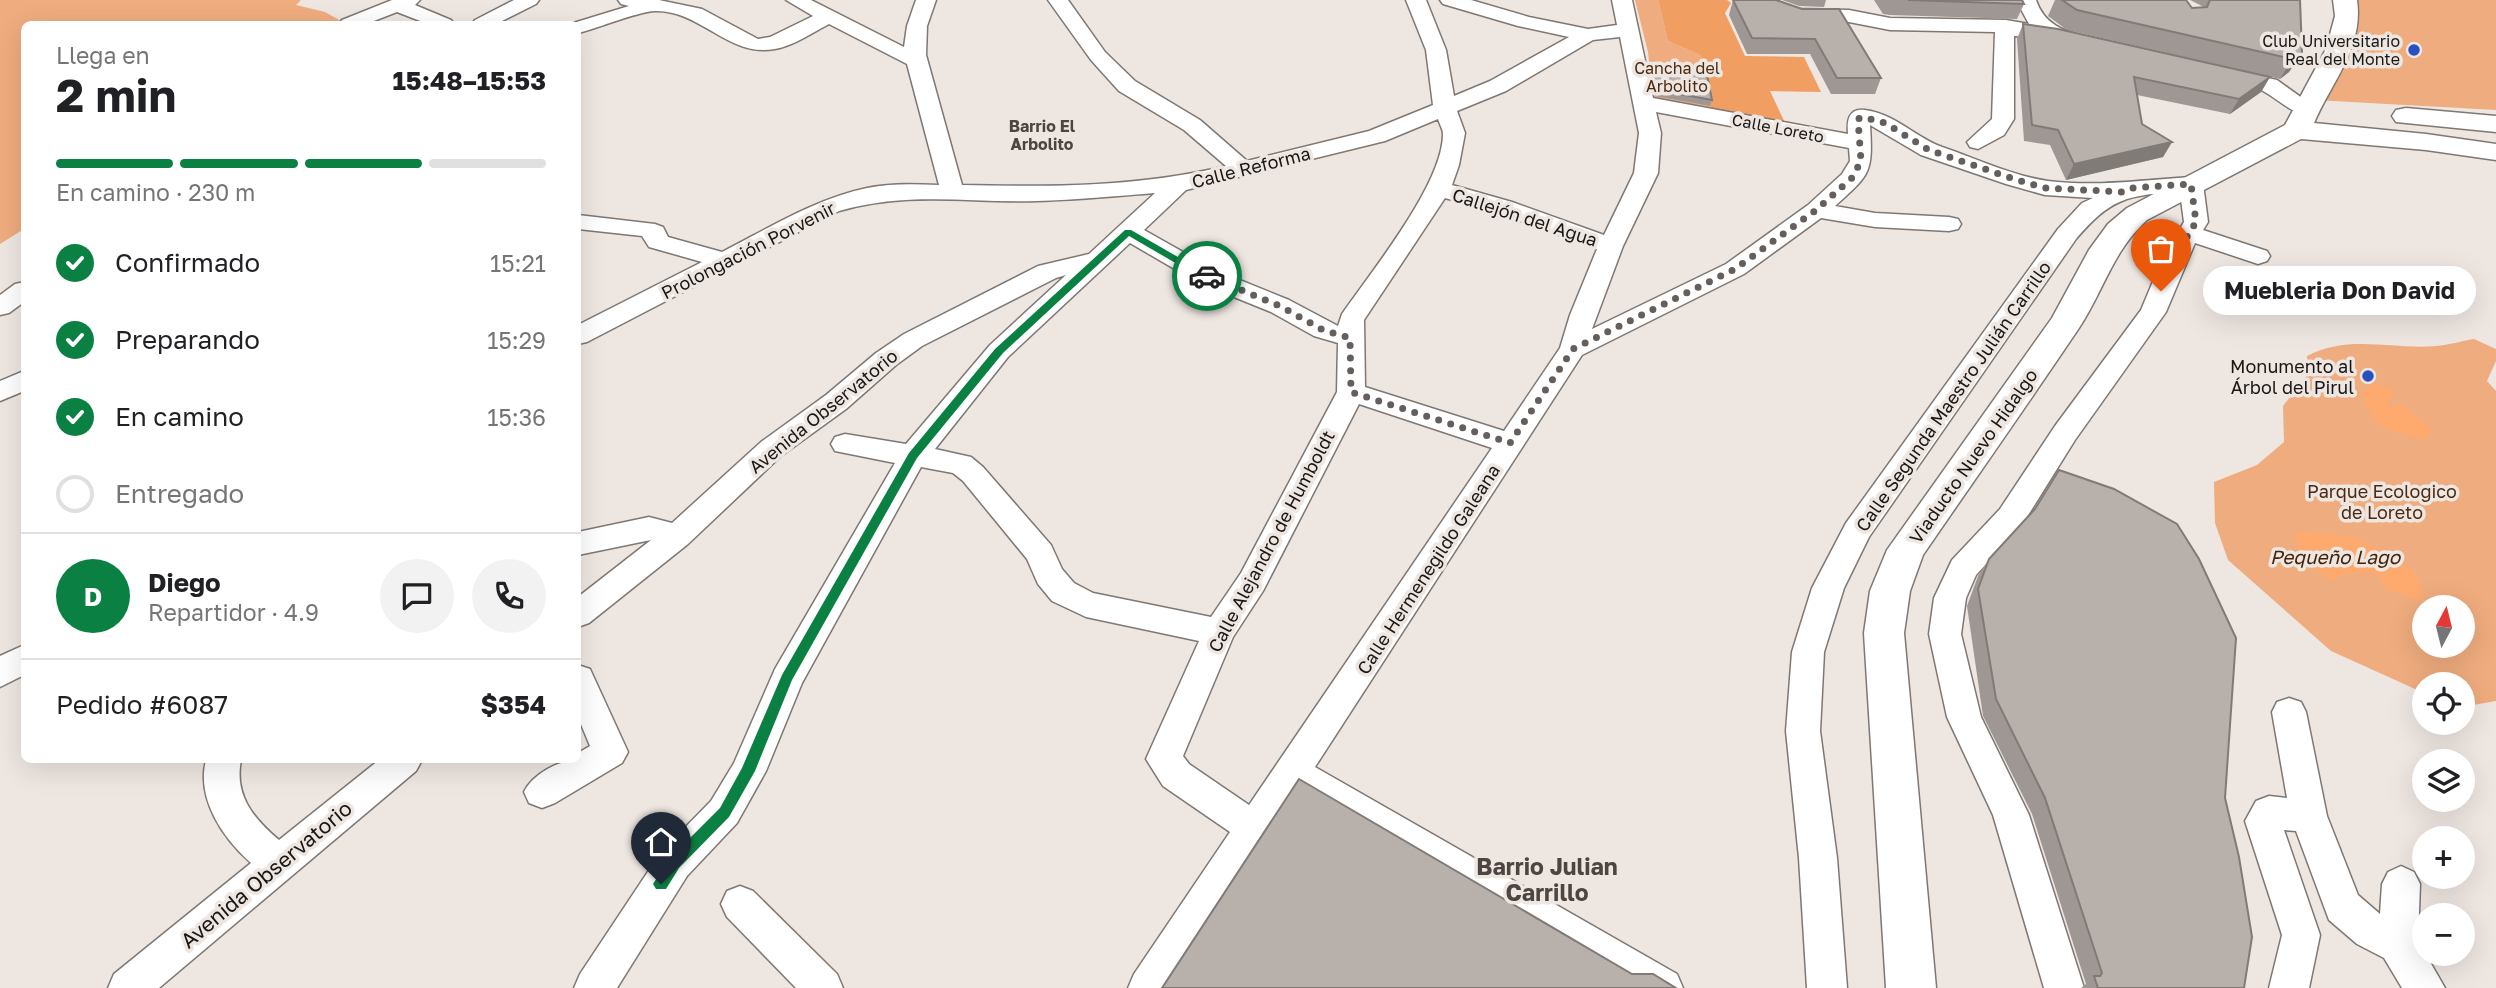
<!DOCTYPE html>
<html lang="es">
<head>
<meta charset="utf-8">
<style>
  body { margin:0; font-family:"Golos Text",sans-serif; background:#f2f2f2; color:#202124; height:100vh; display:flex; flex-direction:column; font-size:26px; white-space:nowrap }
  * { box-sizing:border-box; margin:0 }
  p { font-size:23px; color:#757577 }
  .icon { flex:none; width:38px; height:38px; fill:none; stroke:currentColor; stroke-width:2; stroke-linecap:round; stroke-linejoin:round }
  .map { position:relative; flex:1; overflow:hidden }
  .panel { position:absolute; left:21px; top:21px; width:560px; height:742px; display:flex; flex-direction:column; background:#fff; border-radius:10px; box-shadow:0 7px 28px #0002 }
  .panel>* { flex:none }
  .needle { width:46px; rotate:7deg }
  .buttons { position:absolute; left:2412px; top:595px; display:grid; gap:14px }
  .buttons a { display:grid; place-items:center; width:63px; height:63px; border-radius:50%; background:#fff; box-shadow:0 7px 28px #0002; font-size:35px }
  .pin { position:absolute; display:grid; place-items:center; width:60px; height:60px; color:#fff; margin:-72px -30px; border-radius:50% 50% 50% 0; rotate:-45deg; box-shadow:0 0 7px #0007 }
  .pin .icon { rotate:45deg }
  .courier { position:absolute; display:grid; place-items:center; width:70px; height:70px; margin:-35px; border:5px solid #0b8043; border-radius:50%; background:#fff; color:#222; box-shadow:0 2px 9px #0007 }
  .bubble { position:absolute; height:49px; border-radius:24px; background:#fff; box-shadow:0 7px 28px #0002; font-size:23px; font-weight:700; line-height:49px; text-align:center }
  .summary em { font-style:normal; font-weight:700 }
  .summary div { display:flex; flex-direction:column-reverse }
  .summary { display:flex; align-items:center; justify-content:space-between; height:119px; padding:0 35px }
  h1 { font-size:46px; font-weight:700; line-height:52px }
  .bar { display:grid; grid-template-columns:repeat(4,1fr); gap:10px 7px; align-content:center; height:84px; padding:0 35px }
  .bar i { height:9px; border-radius:5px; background:#e0e0e0 }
  .bar .active { background:#0b8043 }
  .bar p { grid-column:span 4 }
  .line { display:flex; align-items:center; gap:18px; padding:0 35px; border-top:2px solid #e0e0e0 }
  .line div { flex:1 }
  .round { display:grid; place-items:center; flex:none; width:74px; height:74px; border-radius:37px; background:#f2f2f2 }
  ol { padding:0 35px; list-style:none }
  li { display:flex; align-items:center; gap:21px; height:77px }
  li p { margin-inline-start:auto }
  li .icon { padding:7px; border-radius:50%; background:#0b8043; color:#fff; stroke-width:4 }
  li:last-child { color:#757577 }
  li i { width:38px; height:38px; border:4px solid #e0e0e0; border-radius:50% }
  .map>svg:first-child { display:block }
</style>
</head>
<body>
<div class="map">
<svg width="2496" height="988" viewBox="0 0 2496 988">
  <rect width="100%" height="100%" fill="#eee6e1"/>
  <!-- green -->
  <g fill="#efac7e" fill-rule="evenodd">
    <path d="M0,0H301L296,5L325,12L341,21L338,24H24V229L0,244Z"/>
    <path d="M1635,0H1658L1668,41L1700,55L1711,111L1653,99L1648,52Z"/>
    <path d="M2348,0H2496V110L2315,100Z"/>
    <path d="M2474,339L2496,349V361L2487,381L2496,391V701L2462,707V684H2424V693L2331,651L2228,560L2215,523L2214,482L2257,465L2284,442L2283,406L2307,375V356C2349,334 2392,350 2436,346C2449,345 2462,341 2474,339ZM2424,607H2462V646H2424Z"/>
  </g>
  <!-- forest -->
  <path fill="#f19e63" d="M1658,0H1727L1731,3L1725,13L1745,56L1804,57L1821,92L1770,91L1786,125L1711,111L1700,55L1668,41Z"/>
  <!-- water -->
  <g fill="#feaa6f">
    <path d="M2375,384L2394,389L2388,408L2401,404L2432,429L2424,439C2389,432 2372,430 2362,392Z"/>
    <path d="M2295,532L2354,537L2387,553L2413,571L2420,583L2425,602L2387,590L2379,574L2353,572L2330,580C2309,565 2298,559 2295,532Z"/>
  </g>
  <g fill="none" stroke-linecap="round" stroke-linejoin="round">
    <defs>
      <g id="minor">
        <path d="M392,0H420L415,5L451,20L454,24H428L397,12L366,24H339L342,20Z"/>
        <path d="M514,0H539L536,4L496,24H472L475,20Z"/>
        <path d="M618,0H659L702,9L758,39L770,37L813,16L786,0H811L904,47L907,26L916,0H936L927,26L926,55L962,185C1050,187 1140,187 1226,166L1184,130L1119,91L1091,60L1048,0H1068L1105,52L1135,81L1200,120L1247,161L1369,131L1433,105L1426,50L1406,0H1426L1446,50L1454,96L1490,81L1569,37L1518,26L1443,4L1440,0H1471L1529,17L1588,29L1617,25L1612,0H1632L1653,98L1848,134C1847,121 1848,108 1865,110C1895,114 1915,137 1942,147C1975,158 2013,176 2048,181C2096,187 2143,180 2191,177L2199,179L2203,184L2208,222L2203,230L2267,251L2270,256L2267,261L2258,264L2195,243L2166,312L2075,440L2022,525L1976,575L1966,598L1961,634L1981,717L2029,815L2084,988H2044L1993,815L1947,717L1929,634L1934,598L1952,560L2000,509L2055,426L2141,310L2164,255L2184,222L2180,192C2127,195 2111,198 2076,239L1869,537L1844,588L1824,652L1820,731L1837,858L1847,988H1807L1799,858L1786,731L1792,652L1812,588L1846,523L2058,229L2082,203L2093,198L2045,195L2006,184L1921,155L1870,125C1873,174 1870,174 1835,206L1875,213L1949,217L1958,219L1961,224L1958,229L1949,231L1875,227L1821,218L1744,274L1582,355L1315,767L1677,974L1683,988H1625L1297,794L1171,988H1128L1134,974L1230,832L1163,786L1146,759L1199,641L1086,617L1052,601L1038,584L1027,559L963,481L953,473L921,467L802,683L766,771L737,823L687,876L617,988H574L580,974L661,852L711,801L734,763L775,669L895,463L835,451L831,444L835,437L845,434L906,444L990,345L1066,275L1056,278L922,346L896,365L846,409L781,456L688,544L589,623L578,627V597L651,540L578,555V532L649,517L672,523L761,442L826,395L876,353L904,334L1038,266L1089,254L1155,193C1116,196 1076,200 1037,201C966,203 909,191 839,211L587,342L578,344V325L702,262L649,247L642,236L578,229V215L655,224L663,227L668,237L722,252C769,228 815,199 867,188C891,183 915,184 939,185L907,64L829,24C812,33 793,46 775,49C729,58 701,10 655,11C636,12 599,28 578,33V24H570L629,6L621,4ZM1620,37L1639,133L1634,173L1604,235L1512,202L1452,185L1459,165L1465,133L1457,111L1506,91L1593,40ZM1656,112L1849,148L1850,161L1842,174L1808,205L1726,264L1592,329L1623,246L1658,173L1661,133ZM1438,119C1439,123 1443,129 1443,134C1443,184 1371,272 1342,314L1338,326L1289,300L1215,270L1144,230L1186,190L1385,141ZM1445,198L1496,212L1597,249L1570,315L1560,348L1504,431L1365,387L1364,320ZM1130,243L1197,282L1271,312L1314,336L1338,343L1337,392L1241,573L1211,617L1093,593L1074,583L1062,569L1051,545L983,467L971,457L935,449L1008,357ZM1359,404L1492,448L1249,805L1189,764L1183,756L1233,637L1263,591Z"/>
        <path d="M1745,0H1774L1799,9L1849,10L1890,18L2006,20L2029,24L2016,0H2036C2044,24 2063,31 2086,37L2089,41L2086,45C2069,50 2036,36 2014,36V119L2004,135L1978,149L1970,147L1967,142L1992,119L1995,32L1890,30L1849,22L1797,21L1748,4Z"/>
        <path d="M2227,69L2277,80L2316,108L2313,113C2293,117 2279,99 2263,91C2251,84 2233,83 2220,79L2216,75L2220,71Z"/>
        <path d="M24,282V302L9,313L0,315V295L15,284Z"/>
        <path d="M24,371V391L0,401V381Z"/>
        <path d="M24,645V675L0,687V656Z"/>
        <path d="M578,665L590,669L628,752L622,763L555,803L542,808L529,803L524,792C532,775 558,760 578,760V753L590,746L578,717Z"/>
        <path d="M2289,698L2301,702L2306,712L2327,816L2358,895L2380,914L2382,884L2388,872L2401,866L2414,872L2420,884L2418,941L2445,988H2402L2384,958L2357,944L2329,920L2296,831L2284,830L2320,935L2309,988H2269L2282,935L2245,821L2256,801L2269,796L2287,798L2272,712L2277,702Z"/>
        <path d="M206,760H241C234,795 253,818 279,840L379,760H422L416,771L159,988H108L114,974L251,863C223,838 196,799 206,760Z"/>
        <path d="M740,886L753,891L837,974L843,988H796L727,917L721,904L727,891Z"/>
      </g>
      <g id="major">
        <path d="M2333,0H2357C2364,47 2331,83 2314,123L2426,134L2496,144V160L2426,150L2301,139L2147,220C2112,252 2104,290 2079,328C2028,404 1975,479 1923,555L1910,591L1904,633L1936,988H1886L1864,633L1870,591L1887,550L2052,318L2089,250L2108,224L2127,208L2285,125L2326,49L2335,16Z"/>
        <path d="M2406,108L2496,116V132L2396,122L2392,116L2396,110Z"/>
      </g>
    </defs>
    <!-- minor casing -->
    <use href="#minor" stroke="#7e7772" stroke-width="3"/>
    <!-- major casing -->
    <use href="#major" stroke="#7e7772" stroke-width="3"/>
    <!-- minor -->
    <use href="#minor" fill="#fff" fill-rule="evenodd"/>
    <!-- major -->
    <use href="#major" fill="#fff" fill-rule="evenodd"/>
  </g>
  <!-- wall -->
  <g fill="#9e9793">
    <path d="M1733,0H1776L1881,78L1875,94H1831L1810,54H1747L1729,15Z"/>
    <path d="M1782,0H1826L1824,7L1799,6Z"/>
    <path d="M1874,0H2022L2024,4L2017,19L1890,15L1883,14Z"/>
    <path d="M2055,0H2186L2192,8L2204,7L2190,0H2300L2302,52L2289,72L2280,79L2067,30L2048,16Z"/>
    <path d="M2023,24L2270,77L2261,92L2230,114L2137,95L2142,124L2172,142L2163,157L2066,180L2050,145L2024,141L2017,39Z"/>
    <path d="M1652,67L1712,100L1710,106L1655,96L1650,73Z"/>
    <path d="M2035,510L2225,798L2244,988H2081L2086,984L2032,814L1983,716L1967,606L1978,576L1989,559Z"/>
  </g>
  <!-- shaded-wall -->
  <g fill="#817b78">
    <path d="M2302,52L2289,72L2280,79L2292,59Z"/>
    <path d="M2270,77L2261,92L2230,114L2239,99Z"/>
    <path d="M2172,142L2163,157L2066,180L2074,164Z"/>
  </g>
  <!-- building -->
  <g fill="#b8b0ab" stroke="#817b78" stroke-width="2">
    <path d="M1733,0H1776L1802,9H1839L1881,78H1837L1815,39L1752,38Z"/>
    <path d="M1908,0H2022L2024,4Z"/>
    <path d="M2062,0H2186L2192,8L2207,7L2210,0H2300L2302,52L2292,59L2077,10Z"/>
    <path d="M2023,24L2058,29L2270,77L2239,99L2134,77L2142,124L2172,142L2074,164L2058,130L2032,125Z"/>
    <path d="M1652,67L1706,70L1712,100L1657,90Z"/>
    <path d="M2059,470L2114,489L2177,524L2199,559L2236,638L2225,798L2239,857L2252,937L2244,988H2098L2094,976H2100L2102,973L2045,798L1996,699L1978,589L1989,559L2035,509Z"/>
    <path d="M1299,779L1632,974H1653L1676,988H1162Z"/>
  </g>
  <!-- route -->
  <path fill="#0b8043" d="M1125,230H1131L1211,276L1203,279L1129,236L1003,353L917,458L792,680L755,771L729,817L679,868L666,889H656L653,884L669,859L720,808L742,768L782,675L909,453L995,349Z"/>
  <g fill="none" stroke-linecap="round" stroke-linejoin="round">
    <!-- done -->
    <path stroke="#645f5c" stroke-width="7" stroke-dasharray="0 12.6" d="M1207,276L1280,306L1323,330L1350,338L1351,392L1510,443L1573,349L1735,269L1816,210L1852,178L1861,161L1858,119L1863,117L1885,123L1929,150L2014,179L2045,188L2123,192L2132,188L2191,184L2196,222L2176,255L2161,291"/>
  </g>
  <!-- markers -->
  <g fill="#2851bf" stroke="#eee6e1" stroke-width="2.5">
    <circle cx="2414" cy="50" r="7"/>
    <circle cx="2368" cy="376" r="7"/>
  </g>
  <g text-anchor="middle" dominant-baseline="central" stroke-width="7" stroke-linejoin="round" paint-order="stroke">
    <!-- far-poi labels -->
    <g font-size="16" fill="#191715" stroke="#eee6e1" text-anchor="end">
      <text x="2400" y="41">Club Universitario<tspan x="2400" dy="18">Real del Monte</tspan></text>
    </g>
    <!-- far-park labels -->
    <g font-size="16" fill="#4b2a11" stroke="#eee6e1">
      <text x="1677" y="68">Cancha del<tspan x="1677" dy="18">Arbolito</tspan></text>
    </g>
    <!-- far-neighbourhood labels -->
    <g font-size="16" font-weight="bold" fill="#4c4541" stroke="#eee6e1">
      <text x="1042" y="126">Barrio El<tspan x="1042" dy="18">Arbolito</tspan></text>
    </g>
    <!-- far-street labels -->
    <g font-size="16" fill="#191715" stroke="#eee6e1">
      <text transform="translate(1778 128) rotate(11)">Calle Loreto</text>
    </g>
    <!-- street labels -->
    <g font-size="18" fill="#191715" stroke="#eee6e1">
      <text transform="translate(1251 167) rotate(-14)">Calle Reforma</text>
      <text transform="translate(1525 217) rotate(18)">Callejón del Agua</text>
      <text transform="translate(748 250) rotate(-27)">Prolongación Porvenir</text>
      <text transform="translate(1953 396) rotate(-55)">Calle Segunda Maestro Julián Carrillo</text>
      <text transform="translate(823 411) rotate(-39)">Avenida Observatorio</text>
      <text transform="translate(1973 456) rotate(-55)">Viaducto Nuevo Hidalgo</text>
      <text transform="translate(1271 541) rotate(-62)">Calle Alejandro de Humboldt</text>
      <text transform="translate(1428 569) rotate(-57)">Calle Hermenegildo Galeana</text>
    </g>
    <!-- poi labels -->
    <g font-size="18" fill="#191715" stroke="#eee6e1" text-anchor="end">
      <text x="2354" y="366">Monumento al<tspan x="2354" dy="21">Árbol del Pirul</tspan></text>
    </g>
    <!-- park labels -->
    <g font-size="18" fill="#4b2a11" stroke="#eee6e1">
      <text x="2382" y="491">Parque Ecologico<tspan x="2382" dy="21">de Loreto</tspan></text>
    </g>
    <!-- water labels -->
    <g font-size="19" font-style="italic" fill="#44230a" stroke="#eee6e1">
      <text x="2335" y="556">Pequeño Lago</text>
    </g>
    <!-- near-street labels -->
    <g font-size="21" fill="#191715" stroke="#eee6e1">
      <text transform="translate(266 874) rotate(-40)">Avenida Observatorio</text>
    </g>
    <!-- near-neighbourhood labels -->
    <g font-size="23" font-weight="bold" fill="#4c4541" stroke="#eee6e1">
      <text x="1547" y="866">Barrio Julian<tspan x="1547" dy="26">Carrillo</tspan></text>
    </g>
  </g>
</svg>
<div class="buttons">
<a><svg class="needle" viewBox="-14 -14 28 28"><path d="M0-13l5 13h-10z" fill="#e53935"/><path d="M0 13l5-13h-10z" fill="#757577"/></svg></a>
<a><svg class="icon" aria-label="locate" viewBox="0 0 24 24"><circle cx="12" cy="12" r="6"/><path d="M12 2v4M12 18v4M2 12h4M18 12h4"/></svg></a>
<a><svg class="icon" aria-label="layers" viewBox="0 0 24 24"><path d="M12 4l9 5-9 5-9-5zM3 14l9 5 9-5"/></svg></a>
<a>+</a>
<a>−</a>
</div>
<div class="pin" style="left:2161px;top:291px;background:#ea580c"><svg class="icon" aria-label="bag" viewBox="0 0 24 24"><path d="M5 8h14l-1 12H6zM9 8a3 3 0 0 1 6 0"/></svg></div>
<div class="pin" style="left:661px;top:884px;background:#1f2937"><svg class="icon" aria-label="home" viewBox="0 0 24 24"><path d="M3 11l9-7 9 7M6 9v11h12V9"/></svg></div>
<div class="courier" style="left:1207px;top:276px"><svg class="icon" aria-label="car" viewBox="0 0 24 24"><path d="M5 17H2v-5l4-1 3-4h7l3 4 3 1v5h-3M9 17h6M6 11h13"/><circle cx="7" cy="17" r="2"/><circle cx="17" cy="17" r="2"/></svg></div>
<div class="bubble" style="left:2203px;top:266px;width:273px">Muebleria Don David</div>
<section class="panel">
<div class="summary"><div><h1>2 min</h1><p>Llega en</p></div><em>15:48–15:53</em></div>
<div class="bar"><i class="active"></i><i class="active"></i><i class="active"></i><i></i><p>En camino · 230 m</p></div>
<ol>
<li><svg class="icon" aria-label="check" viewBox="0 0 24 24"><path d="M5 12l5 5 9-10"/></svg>Confirmado<p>15:21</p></li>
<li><svg class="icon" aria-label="check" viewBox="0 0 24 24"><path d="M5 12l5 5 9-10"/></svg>Preparando<p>15:29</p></li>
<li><svg class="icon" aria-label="check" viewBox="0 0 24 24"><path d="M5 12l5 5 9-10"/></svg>En camino<p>15:36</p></li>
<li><i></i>Entregado</li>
</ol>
<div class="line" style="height:126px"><b class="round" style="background:#0b8043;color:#fff">D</b><div><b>Diego</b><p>Repartidor · 4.9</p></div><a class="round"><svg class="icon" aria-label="chat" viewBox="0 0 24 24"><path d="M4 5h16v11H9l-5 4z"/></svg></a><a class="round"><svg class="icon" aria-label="phone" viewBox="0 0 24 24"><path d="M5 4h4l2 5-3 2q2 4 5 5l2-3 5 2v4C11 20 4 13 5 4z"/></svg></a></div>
<div class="line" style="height:91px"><div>Pedido #6087</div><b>$354</b></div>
</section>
</div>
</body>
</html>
